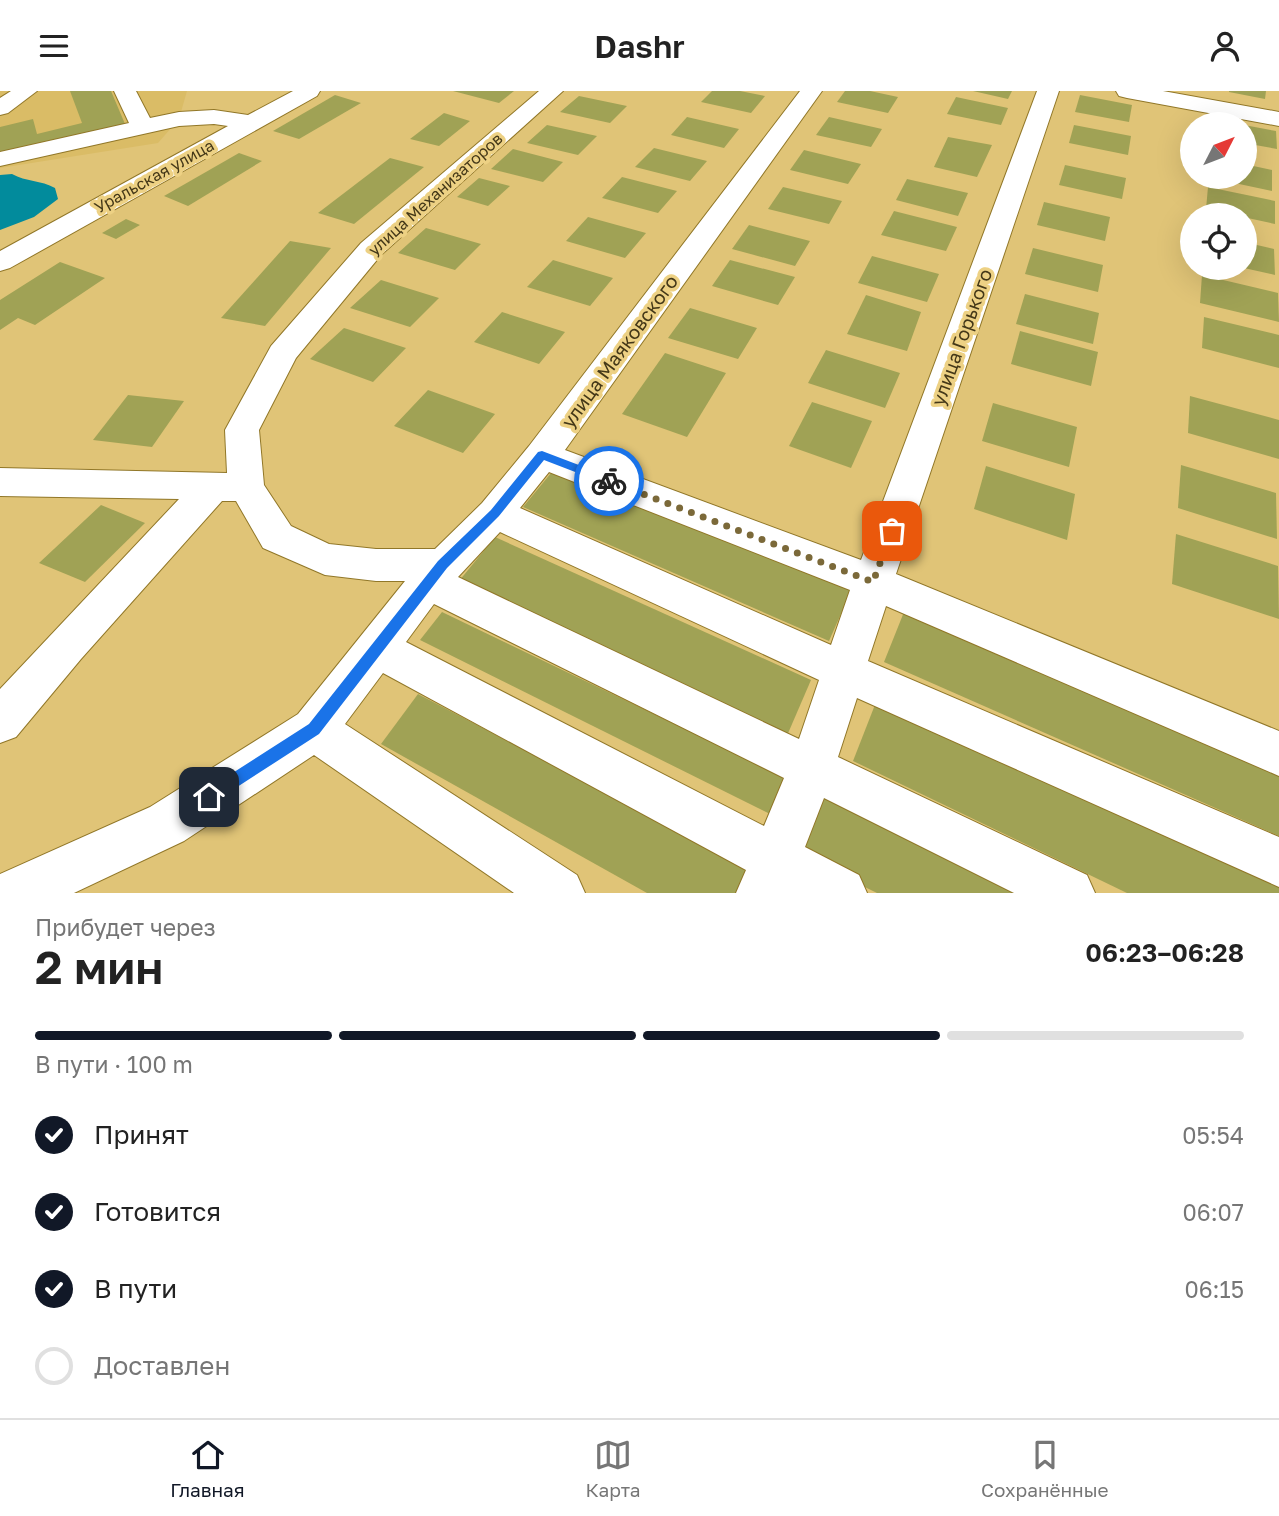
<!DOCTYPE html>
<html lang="ru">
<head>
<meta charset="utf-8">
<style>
  body { margin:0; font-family:"Golos Text",sans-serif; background:#f6f6f6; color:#222; height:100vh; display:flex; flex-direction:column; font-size:26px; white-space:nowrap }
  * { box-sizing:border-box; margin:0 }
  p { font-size:23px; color:#767676 }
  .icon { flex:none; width:38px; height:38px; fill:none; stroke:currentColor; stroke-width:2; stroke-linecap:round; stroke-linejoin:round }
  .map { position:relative; height:802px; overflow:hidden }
  .details { display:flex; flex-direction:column; background:#fff; flex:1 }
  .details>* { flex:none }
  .needle { width:46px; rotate:48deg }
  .tools { position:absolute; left:1180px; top:21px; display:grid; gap:14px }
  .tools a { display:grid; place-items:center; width:77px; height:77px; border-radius:50%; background:#fff; box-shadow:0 7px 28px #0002; font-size:35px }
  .pin { position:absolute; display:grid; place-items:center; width:60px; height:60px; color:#fff; margin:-30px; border-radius:14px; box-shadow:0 4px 10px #0006 }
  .courier { position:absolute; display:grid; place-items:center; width:70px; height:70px; margin:-35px; border:5px solid #1a73e8; border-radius:50%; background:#fff; color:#222; box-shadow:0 2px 9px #0007 }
  .head em { font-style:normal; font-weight:600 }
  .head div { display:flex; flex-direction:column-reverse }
  .head { display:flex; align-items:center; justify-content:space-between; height:119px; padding:0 35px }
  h1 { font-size:46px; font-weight:600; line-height:52px }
  .bar { display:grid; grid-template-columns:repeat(4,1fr); gap:10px 7px; align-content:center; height:84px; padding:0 35px }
  .bar i { height:9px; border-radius:5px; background:#e0e0e0 }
  .bar .selected { background:#111827 }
  .bar p { grid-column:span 4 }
  ol { padding:0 35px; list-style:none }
  li { display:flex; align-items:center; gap:21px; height:77px }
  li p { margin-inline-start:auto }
  li .icon { padding:7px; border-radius:50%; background:#111827; color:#fff; stroke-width:4 }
  li:last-child { color:#767676 }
  li i { width:38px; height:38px; border:4px solid #e0e0e0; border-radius:50% }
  header { display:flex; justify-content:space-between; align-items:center; height:91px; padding:0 35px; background:#fff; font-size:32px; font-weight:600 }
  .tabs { display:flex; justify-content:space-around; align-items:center; height:98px; border-top:2px solid #e0e0e0; background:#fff; font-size:19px; color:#767676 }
  .tabs a { display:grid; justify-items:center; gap:4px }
  .tabs .selected { color:#111827 }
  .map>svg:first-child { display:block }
</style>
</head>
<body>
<header><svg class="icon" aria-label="menu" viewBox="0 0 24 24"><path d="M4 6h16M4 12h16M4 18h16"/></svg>Dashr<svg class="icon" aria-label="person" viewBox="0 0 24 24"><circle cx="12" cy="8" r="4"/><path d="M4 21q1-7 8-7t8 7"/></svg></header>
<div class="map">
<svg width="1279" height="802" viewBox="0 0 1279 802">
  <rect width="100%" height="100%" fill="#e0c477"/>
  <!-- built -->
  <path fill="#dabc66" d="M0,0H187L179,28L158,52L0,77Z"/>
  <!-- water -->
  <path fill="#028b9c" d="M12,83C26,91 41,89 55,97L58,108L34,126L0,139V84Z"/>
  <!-- building -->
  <g fill="#a0a255">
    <path d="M70,0H111L125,33L0,63V36L33,28L37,43L82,32Z"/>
    <path d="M453,0H514L499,12Z"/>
    <path d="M712,0H740L765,5L751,22L701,11Z"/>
    <path d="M845,0H870L898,6L888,22L837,11Z"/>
    <path d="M973,0H1012L1008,8Z"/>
    <path d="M1229,0H1266L1265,8L1229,1Z"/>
    <path d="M335,4L361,12L299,48L273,40Z"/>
    <path d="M1080,4L1132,14L1129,31L1075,21Z"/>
    <path d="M579,5L627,15L610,32L560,21Z"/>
    <path d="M956,6L1008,17L1001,34L947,23Z"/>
    <path d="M444,22L470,30L439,55L410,48Z"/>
    <path d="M687,26L739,38L724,57L671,44Z"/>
    <path d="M829,26L882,38L871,56L816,44Z"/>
    <path d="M547,34L597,45L578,64L527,52Z"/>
    <path d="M1074,34L1131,45L1128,64L1069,52Z"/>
    <path d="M1244,34L1276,40L1277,58L1244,52Z"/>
    <path d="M948,46L992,54L977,86L934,76Z"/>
    <path d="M654,57L707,70L690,90L635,76Z"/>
    <path d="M513,58L563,71L543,91L491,78Z"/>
    <path d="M804,59L861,73L848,93L790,79Z"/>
    <path d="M239,62L262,70L188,115L164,105Z"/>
    <path d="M390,67L424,76L354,133L318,122Z"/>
    <path d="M1244,73L1272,79V100L1211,87L1244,86Z"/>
    <path d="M1065,74L1126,87L1122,108L1059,94Z"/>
    <path d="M622,86L677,100L658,122L602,107Z"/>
    <path d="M479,87L510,95L488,115L457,106Z"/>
    <path d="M907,88L968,102L958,125L896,109Z"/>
    <path d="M783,96L842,110L829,133L768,118Z"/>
    <path d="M1208,96L1275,110V133L1206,118Z"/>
    <path d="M1044,111L1110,126L1105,150L1037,134Z"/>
    <path d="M894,120L957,136L946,160L881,144Z"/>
    <path d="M588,126L646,142L625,167L566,150Z"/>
    <path d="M126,128L140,134L116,148L102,142Z"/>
    <path d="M749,134L810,150L795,175L732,158Z"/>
    <path d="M426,137L481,153L455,179L398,162Z"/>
    <path d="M290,150L331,157L265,235L221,227Z"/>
    <path d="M1244,151L1274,158L1275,184L1244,177Z"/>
    <path d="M1033,157L1103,174L1098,201L1025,183Z"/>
    <path d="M872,165L939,183L927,211L858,192Z"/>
    <path d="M553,169L613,187L590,215L527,196Z"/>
    <path d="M730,169L795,186L778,214L712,195Z"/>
    <path d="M60,171L105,187L35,234L18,227L0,239V209Z"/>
    <path d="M1202,184L1278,202L1279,231L1200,212Z"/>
    <path d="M381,189L439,207L410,236L350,217Z"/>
    <path d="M1025,203L1099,222L1093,253L1016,233Z"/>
    <path d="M866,204L921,221L907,260L847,243Z"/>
    <path d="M690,217L757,237L738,268L668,247Z"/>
    <path d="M502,221L565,241L539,273L474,251Z"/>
    <path d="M1204,226L1279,244V277L1202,257Z"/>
    <path d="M344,237L406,257L373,291L310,268Z"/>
    <path d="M1020,240L1098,261L1091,295L1011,273Z"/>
    <path d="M826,259L900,282L885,317L808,292Z"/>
    <path d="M665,262L726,282L687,346L622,323Z"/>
    <path d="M428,299L495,323L463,362L394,335Z"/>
    <path d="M128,304L184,310L152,356L93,349Z"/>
    <path d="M1190,305L1279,329V368L1188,342Z"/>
    <path d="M812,311L872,330L851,377L789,355Z"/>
    <path d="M993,312L1077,336L1069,376L982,350Z"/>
    <path d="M1181,374L1276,402L1277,448L1178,417Z"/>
    <path d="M986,375L1075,403L1067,449L974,418Z"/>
    <path d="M556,376L852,498L829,550L523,416Z"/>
    <path d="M101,414L145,432L85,491L39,472Z"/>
    <path d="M1176,443L1278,475L1279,528L1172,493Z"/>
    <path d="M495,446L811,589L786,647L459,490Z"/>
    <path d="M906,516L1279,671V745L884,571Z"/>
    <path d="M442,521L787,687L772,724L420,549Z"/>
    <path d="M418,603L748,776L737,802H647L381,653Z"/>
    <path d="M878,606L1279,787V802H1127L853,670Z"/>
    <path d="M822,704L1030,802H877L800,764Z"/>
  </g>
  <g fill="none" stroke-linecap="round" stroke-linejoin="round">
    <defs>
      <g id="minor">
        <path d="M11,0H37L8,22L0,24V7Z"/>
        <path d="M114,0H136L150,27L179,21L214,19L248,24L293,0H320L317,5L10,177L0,180V160L228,35L214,33L179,35L0,75V61L129,32Z"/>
        <path d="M539,0H563L381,164L296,267L259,339L264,394L291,435L329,453L376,458H435L482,412L529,355L800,0H822L565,359L861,469L1037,0H1059L896,483L1279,640V685L886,515L868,570L1279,746V796L857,607L838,666L1087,784L1095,802H1014L824,707L805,756L859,784L867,802H736L746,779L383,582L345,633L577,784L585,802H514L314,664L184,750L74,802H0V783L150,716L298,623L405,490H376L325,484L263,457L236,410H222L81,568L16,646L0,652V598L179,408L0,405V377L227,382L225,339L271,255L361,152ZM549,381L850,499L831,554L520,417ZM500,441L819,589L799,648L458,486ZM434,513L784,687L764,735L406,551Z"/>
        <path d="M1116,0H1163L1279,21V35L1127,7L1119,5Z"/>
      </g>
    </defs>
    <!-- minor casing -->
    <use href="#minor" stroke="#917728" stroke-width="2"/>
    <!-- minor -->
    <use href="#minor" fill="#fff" fill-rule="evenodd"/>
  </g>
  <!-- route -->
  <path fill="#1a73e8" d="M542,360L613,387L615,390L609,394L544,369L499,425L447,477L319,643L214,711L209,713L203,711L201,706L203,701L309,633L438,470L491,419L538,361Z"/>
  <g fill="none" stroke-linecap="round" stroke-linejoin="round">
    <!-- done -->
    <path stroke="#7b6939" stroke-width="7" stroke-dasharray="0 12.6" d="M609,390L873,491L892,440"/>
  </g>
  <g text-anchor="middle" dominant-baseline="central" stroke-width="7" stroke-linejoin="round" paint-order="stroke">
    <!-- far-street labels -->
    <g font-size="16" fill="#443818" stroke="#edd184">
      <text transform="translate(154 85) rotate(-29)">Уральская улица</text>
      <text transform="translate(435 103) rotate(-42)">улица Механизаторов</text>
    </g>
    <!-- street labels -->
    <g font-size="19" fill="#443818" stroke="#edd184">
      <text transform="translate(961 246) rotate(-70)">улица Горького</text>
      <text transform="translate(619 260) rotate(-54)">улица Маяковского</text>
    </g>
  </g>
</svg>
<div class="tools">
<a><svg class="needle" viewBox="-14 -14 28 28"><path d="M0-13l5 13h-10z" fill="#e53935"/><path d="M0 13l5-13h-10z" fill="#767676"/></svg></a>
<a><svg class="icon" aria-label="locate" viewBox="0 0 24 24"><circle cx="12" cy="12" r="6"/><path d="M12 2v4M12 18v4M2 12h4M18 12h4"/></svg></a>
</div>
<div class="pin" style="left:892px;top:440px;background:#ea580c"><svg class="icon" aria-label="bag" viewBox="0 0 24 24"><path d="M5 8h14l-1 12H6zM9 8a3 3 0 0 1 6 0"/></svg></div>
<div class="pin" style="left:209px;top:706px;background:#1f2937"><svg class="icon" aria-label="home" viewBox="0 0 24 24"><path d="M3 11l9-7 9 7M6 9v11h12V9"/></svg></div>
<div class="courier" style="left:609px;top:390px"><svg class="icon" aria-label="bike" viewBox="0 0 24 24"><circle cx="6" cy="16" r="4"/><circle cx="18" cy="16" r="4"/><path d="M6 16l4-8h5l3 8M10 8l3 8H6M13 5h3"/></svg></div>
</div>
<section class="details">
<div class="head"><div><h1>2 мин</h1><p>Прибудет через</p></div><em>06:23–06:28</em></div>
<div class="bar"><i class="selected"></i><i class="selected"></i><i class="selected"></i><i></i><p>В пути · 100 m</p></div>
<ol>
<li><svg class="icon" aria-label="check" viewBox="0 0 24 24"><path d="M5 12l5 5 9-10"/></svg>Принят<p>05:54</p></li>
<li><svg class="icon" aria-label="check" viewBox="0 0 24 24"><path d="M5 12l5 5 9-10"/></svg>Готовится<p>06:07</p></li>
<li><svg class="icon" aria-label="check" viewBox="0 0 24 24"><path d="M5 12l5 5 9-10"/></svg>В пути<p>06:15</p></li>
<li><i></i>Доставлен</li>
</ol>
</section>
<nav class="tabs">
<a class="selected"><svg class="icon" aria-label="home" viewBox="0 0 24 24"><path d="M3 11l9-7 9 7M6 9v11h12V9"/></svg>Главная</a>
<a><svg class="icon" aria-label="map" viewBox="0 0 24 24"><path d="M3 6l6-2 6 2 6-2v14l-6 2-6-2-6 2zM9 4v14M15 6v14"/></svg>Карта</a>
<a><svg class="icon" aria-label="saved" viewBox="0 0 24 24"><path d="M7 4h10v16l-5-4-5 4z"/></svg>Сохранённые</a>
</nav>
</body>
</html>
